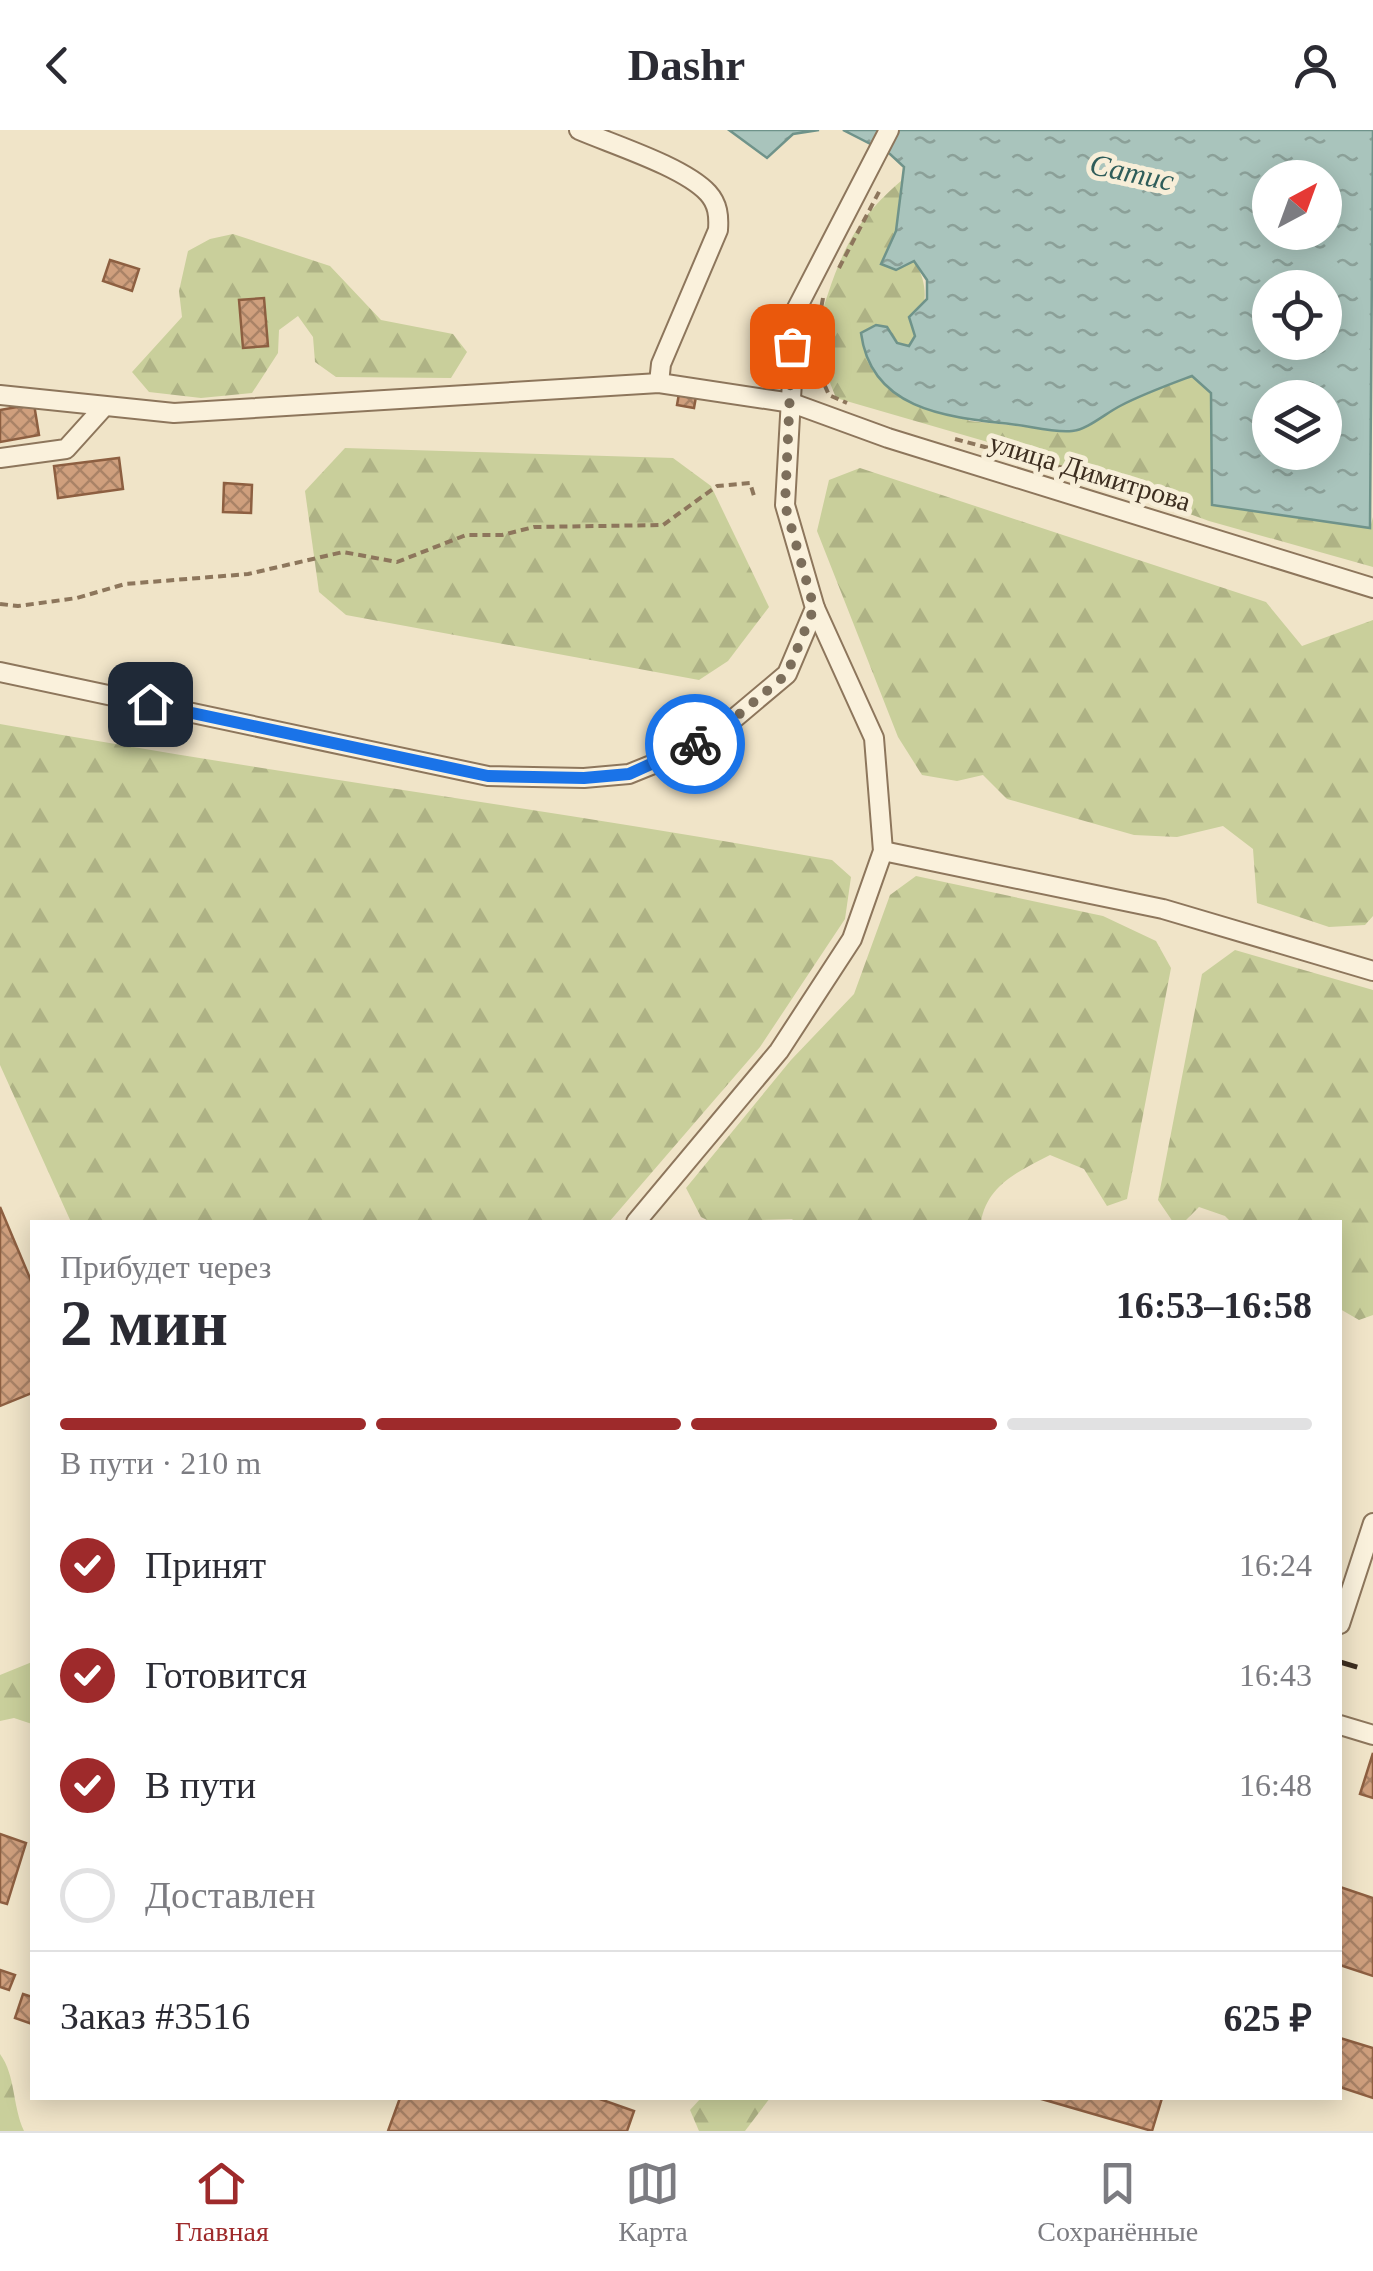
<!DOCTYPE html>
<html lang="ru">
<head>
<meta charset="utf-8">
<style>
  body { margin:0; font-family:Georgia,serif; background:#f7f7f7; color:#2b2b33; height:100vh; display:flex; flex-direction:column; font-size:38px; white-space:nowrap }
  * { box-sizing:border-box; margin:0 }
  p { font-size:32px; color:#7c7c81 }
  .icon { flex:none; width:55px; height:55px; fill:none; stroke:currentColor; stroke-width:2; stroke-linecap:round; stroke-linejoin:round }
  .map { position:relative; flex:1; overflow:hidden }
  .panel { position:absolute; left:30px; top:1090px; width:1312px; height:880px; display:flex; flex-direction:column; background:#fff; border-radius:0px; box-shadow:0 5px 25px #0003 }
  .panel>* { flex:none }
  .needle { width:65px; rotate:41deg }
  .fabs { position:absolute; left:1252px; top:30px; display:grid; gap:20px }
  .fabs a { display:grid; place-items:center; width:90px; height:90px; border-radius:50%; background:#fff; box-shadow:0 5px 25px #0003; font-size:50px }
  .pin { position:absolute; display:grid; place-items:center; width:85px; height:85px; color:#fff; margin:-42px; border-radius:20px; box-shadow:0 5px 15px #0006 }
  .courier { position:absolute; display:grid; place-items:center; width:100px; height:100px; margin:-50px; border:8px solid #1a73e8; border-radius:50%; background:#fff; color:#222; box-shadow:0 2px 12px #0007 }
  .headline em { font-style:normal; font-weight:600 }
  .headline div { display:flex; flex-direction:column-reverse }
  .headline { display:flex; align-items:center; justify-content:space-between; height:170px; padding:0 30px }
  h1 { font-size:65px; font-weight:600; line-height:75px }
  .bar { display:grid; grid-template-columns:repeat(4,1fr); gap:15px 10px; align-content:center; height:120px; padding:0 30px }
  .bar i { height:12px; border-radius:8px; background:#e1e1e2 }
  .bar .current { background:#9e2a2b }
  .bar p { grid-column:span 4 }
  .line { display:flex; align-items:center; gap:25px; padding:0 30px; border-top:2px solid #e1e1e2 }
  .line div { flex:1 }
  ol { padding:0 30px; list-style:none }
  li { display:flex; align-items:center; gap:30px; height:110px }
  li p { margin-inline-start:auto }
  li .icon { padding:10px; border-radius:50%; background:#9e2a2b; color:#fff; stroke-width:4 }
  li:last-child { color:#7c7c81 }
  li i { width:55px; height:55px; border:5px solid #e1e1e2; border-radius:50% }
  header { display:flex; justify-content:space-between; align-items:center; height:130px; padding:0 30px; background:#fff; font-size:45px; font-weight:600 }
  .dock { display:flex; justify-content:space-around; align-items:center; height:140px; border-top:2px solid #e1e1e2; background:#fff; font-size:28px; color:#7c7c81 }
  .dock a { display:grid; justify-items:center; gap:5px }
  .dock .current { color:#9e2a2b }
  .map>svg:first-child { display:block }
</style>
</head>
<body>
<header><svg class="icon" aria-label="back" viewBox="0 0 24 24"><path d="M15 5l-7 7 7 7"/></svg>Dashr<svg class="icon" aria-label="person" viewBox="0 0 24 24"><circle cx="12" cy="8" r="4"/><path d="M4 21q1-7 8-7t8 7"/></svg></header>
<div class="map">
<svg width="1373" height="2001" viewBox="0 0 1373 2001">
  <defs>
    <pattern id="forest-firs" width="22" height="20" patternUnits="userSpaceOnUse" patternTransform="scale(2.5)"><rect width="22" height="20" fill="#c9cf9b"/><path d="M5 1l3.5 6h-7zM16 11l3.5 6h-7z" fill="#aeb285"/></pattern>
    <pattern id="water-ripples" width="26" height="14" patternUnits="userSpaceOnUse" patternTransform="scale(2.5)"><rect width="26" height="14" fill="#a9c4bc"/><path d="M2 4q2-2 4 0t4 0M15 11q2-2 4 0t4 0" fill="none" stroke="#8ba098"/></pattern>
    <pattern id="building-cross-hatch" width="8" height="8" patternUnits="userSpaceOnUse" patternTransform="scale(2.5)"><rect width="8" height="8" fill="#cf9f7d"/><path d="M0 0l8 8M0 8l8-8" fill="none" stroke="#a98266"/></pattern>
  </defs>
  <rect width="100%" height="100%" fill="#f0e4c8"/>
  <!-- forest -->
  <g fill="url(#forest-firs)">
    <path d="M901,51L896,101L881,133L914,130C933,161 924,185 909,217L897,213L876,195L969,291L1075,302L1123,274L1192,245L1211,263V322L1370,398L1373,387V437L1209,391L1005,317L836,268L813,210C836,141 843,100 901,51Z"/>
    <path d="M233,104L330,136L381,190L453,204L467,222L451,248L336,247L315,232L313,207L298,186L279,200L278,223L252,263L201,268L149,262L132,242L182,187L179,161L188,121L210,109Z"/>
    <path d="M345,318L673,328L711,356L769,477L728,531L699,550L346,485L319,462L305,361Z"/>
    <path d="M860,338L1266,472L1302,516L1373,490V786L1365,795L1329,797L1257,773L1253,719L1223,696L1177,707L1134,705L1007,669L983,645L957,651L922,645L898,607L817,401L829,350Z"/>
    <path d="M0,594C277,644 555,680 832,730L851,747L845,789L760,917L609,1092H71L0,935Z"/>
    <path d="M916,746L1103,786L1156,811L1171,838L1127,1069L1107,1076L1084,1039L1050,1025C1019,1041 987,1055 981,1092H795L792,1089L711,1092L701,1087L686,1058L791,930L854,864L890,765Z"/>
    <path d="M1235,820L1373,860V1185L1359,1190L1340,1179V1092H1231L1225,1086L1199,1077L1185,1091L1173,1092L1158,1070L1202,844Z"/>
    <path d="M32,1532V1594L14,1588L0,1591V1545Z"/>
    <path d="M0,1924C16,1946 12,1975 24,2001H0Z"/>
    <path d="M701,1968H770L745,2001H699L690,1980Z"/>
  </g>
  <!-- water -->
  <g fill="url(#water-ripples)" stroke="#6f938a" stroke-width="2.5" fill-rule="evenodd">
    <path d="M729,0H819L793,4L767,28Z"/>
    <path d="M843,0H1373L1370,398L1212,375L1211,263L1192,246C1168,255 1143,264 1120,276C1106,283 1087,300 1072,301C1053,303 1030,296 1010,294C947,287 871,280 861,203L876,195L887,197L897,213L909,216L915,206L909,187L927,169V150L914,131L896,140L881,134L896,101L904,37L890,24ZM1270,48H1325V102H1270ZM1270,158H1325V212H1270ZM1270,268H1325V322H1270Z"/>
  </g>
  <!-- building -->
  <g fill="url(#building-cross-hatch)" stroke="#8d5f41" stroke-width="2.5">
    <path d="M110,130L139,139L132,161L103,151Z"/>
    <path d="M264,168L268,216L243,218L239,170Z"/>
    <path d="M680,258L697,261L694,278L677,275Z"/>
    <path d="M34,274L39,305L0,312V280Z"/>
    <path d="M119,328L123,359L58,368L54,336Z"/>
    <path d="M224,353L252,355L251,383L223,382Z"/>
    <path d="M0,1077L32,1153V1263L0,1276Z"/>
    <path d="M1373,1623V1668L1360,1664Z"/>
    <path d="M0,1704L26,1713L7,1774L0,1772Z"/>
    <path d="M1340,1757L1373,1768V1846L1340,1835Z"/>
    <path d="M0,1840L15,1845L9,1860L0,1857Z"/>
    <path d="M23,1864L32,1867V1894L15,1888Z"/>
    <path d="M1340,1908L1373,1918V1968L1340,1957Z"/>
    <path d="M400,1968H597L634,1981L627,2001H388Z"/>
    <path d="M1038,1968H1162L1152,2001Z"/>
  </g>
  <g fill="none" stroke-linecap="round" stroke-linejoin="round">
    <defs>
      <g id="minor">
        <path d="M579,0C614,15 684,37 708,63C718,74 719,86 718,100L661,234L659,253"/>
        <path d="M0,265L174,283L659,253L792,273L888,308L1373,458"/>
        <path d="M0,328L66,319L103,278"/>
        <path d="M0,542L488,646L584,648L629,644L676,625L730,592L787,544L815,478L785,375L796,180L889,0"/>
        <path d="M883,721L1163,779L1373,841"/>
        <path d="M636,1092L779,921L852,809L883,721L874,608L815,478"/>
        <path d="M1340,1494L1373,1393"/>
        <path d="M1340,1595L1373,1605"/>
      </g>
    </defs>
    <!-- minor casing -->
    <use href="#minor" stroke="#8d765c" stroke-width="22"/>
    <!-- path -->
    <g stroke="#8d765c" stroke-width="4" stroke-dasharray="8 5" stroke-linecap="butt">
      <path d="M839,138L881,58"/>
      <path d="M823,168L812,227L829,265L847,273"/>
      <path d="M955,309L1123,354"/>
      <path d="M0,474L18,476L77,468L125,454L248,444L343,422L397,432L466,405H502L534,397L663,395L717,356L750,353L755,369"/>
    </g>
    <!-- minor -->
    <use href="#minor" stroke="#faf1dc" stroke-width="18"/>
    <!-- rail -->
    <path stroke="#3d2e20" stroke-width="5" stroke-dasharray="18 18" stroke-linecap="butt" d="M1340,1532L1373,1542"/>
  </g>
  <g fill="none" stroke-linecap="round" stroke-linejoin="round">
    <!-- done -->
    <path stroke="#7c6e5b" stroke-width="10" stroke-dasharray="0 18" d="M695,614L730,592L787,544L814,478L785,375L792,216"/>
    <!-- route -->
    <path stroke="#1a73e8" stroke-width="12" d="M150,574L488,646L584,648L629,644L695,614"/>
  </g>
  <g text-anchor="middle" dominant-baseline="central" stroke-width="10" stroke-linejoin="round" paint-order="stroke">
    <!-- street labels -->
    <g font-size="28" fill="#3d2e20" stroke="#f7eed8">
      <text transform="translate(1090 342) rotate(17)">улица Димитрова</text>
    </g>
    <!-- water labels -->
    <g font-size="30" font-style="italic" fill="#2f5d5a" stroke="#f7eed8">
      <text transform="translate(1132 42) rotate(12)">Сатис</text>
    </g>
  </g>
</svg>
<div class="fabs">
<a><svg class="needle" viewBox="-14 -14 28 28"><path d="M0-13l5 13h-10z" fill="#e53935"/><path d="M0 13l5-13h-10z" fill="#7c7c81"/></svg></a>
<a><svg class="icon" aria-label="locate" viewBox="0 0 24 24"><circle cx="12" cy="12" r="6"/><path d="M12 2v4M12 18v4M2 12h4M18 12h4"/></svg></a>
<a><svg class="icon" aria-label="layers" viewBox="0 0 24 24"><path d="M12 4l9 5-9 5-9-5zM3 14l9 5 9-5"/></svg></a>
</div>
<div class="pin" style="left:792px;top:216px;background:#ea580c"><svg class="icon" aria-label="bag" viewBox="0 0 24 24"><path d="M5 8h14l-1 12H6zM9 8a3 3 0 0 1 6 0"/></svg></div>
<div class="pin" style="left:150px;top:574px;background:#1f2937"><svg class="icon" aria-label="home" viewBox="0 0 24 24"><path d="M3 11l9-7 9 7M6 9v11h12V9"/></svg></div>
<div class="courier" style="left:695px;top:614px"><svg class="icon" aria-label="bike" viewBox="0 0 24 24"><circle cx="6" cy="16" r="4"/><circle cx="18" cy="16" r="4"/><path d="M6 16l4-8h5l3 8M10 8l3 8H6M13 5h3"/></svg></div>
<section class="panel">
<div class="headline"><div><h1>2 мин</h1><p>Прибудет через</p></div><em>16:53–16:58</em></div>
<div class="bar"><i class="current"></i><i class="current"></i><i class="current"></i><i></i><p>В пути · 210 m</p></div>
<ol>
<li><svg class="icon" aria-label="check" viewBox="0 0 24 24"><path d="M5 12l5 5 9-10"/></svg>Принят<p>16:24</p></li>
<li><svg class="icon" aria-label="check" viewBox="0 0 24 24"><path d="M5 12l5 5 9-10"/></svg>Готовится<p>16:43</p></li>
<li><svg class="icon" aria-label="check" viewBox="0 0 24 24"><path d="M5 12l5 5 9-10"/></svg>В пути<p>16:48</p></li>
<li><i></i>Доставлен</li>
</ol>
<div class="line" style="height:130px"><div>Заказ #3516</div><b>625 ₽</b></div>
</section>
</div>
<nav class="dock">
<a class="current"><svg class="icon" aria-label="home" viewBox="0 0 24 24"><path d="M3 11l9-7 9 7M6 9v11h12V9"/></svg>Главная</a>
<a><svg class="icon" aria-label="map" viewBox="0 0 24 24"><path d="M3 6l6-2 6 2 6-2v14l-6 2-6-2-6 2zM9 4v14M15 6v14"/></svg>Карта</a>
<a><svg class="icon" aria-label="saved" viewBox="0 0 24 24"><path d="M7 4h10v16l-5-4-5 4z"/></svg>Сохранённые</a>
</nav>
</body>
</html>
